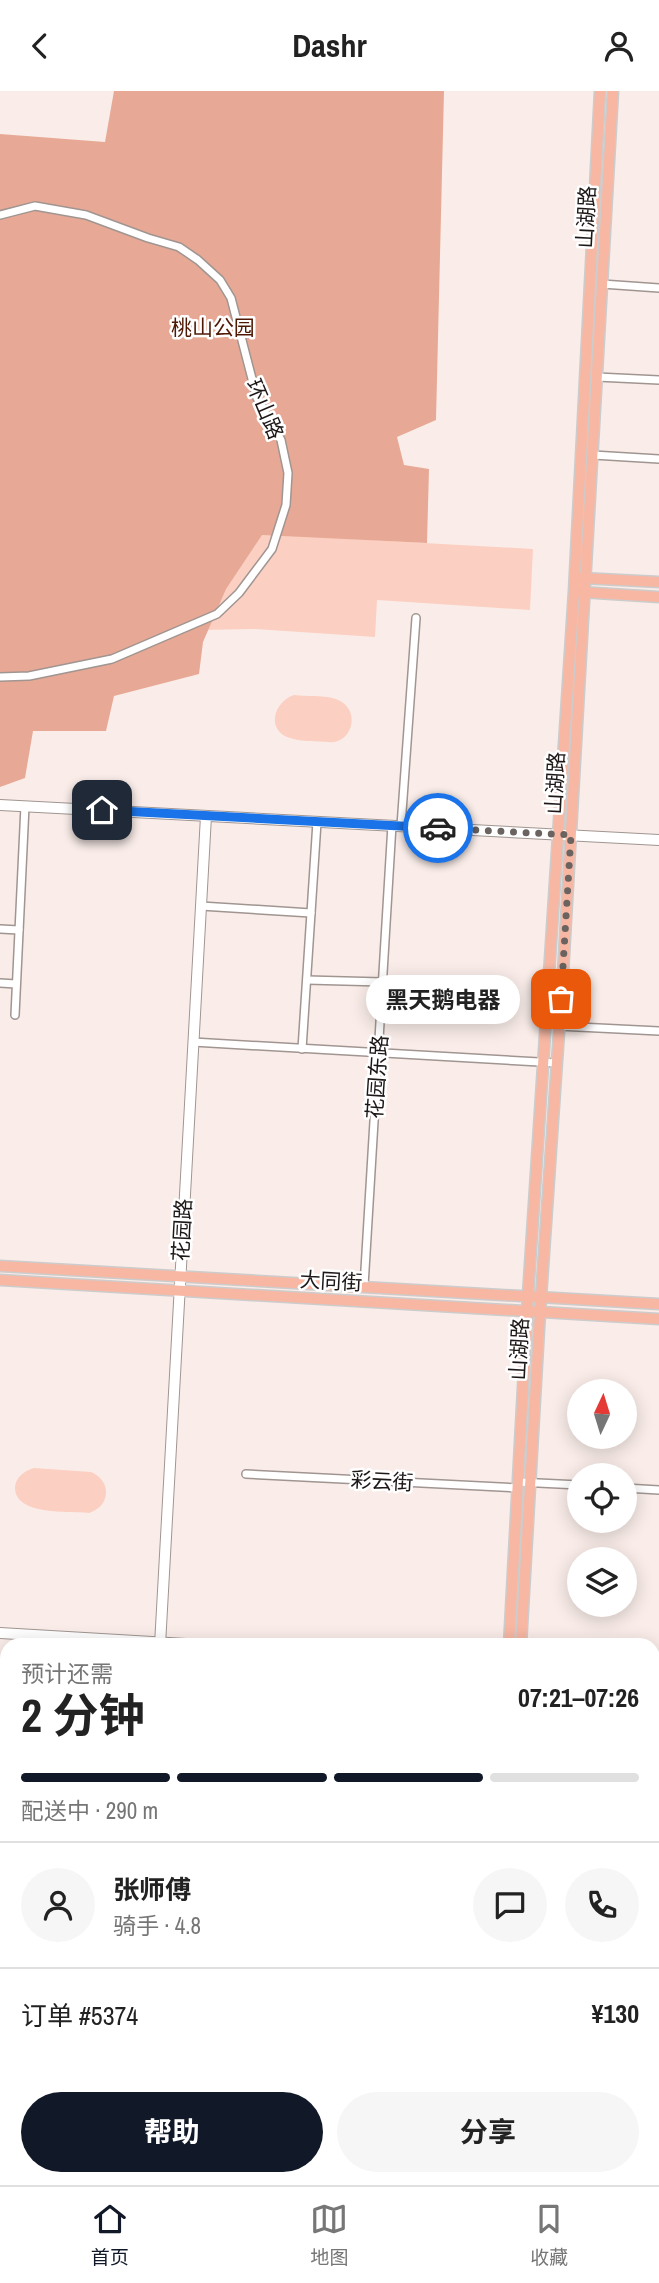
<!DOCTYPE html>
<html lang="zh">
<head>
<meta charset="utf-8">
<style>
  body { margin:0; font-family:"Archivo Narrow","Noto Sans SC",sans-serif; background:#f6f6f6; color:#222; height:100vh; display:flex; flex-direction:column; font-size:26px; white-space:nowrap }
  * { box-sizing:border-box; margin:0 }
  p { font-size:23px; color:#767676 }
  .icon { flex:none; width:38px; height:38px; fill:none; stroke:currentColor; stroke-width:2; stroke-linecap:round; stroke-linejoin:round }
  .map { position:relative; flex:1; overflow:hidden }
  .panel { position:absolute; left:0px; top:1547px; width:660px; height:548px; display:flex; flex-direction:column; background:#fff; border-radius:21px 21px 0 0; box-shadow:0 4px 18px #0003 }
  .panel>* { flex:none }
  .needle { width:46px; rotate:4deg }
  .fabs { position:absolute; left:567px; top:1288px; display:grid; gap:14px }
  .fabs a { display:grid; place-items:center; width:70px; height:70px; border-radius:50%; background:#fff; box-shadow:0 4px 18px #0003; font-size:35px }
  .pin { position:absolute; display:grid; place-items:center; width:60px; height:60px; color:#fff; margin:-30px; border-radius:14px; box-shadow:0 4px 10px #0006 }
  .courier { position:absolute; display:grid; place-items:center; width:70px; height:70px; margin:-35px; border:5px solid #1a73e8; border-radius:50%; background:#fff; color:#222; box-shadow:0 2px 9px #0007 }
  .bubble { position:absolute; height:49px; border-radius:24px; background:#fff; box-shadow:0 4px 18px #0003; font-size:23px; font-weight:700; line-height:49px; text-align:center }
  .summary em { font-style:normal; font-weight:700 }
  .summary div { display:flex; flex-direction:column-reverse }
  .summary { display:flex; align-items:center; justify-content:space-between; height:119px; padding:0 21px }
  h1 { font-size:46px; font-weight:700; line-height:52px }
  .bar { display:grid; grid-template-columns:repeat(4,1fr); gap:10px 7px; align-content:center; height:84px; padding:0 21px }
  .bar i { height:9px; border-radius:5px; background:#e0e0e0 }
  .bar .selected { background:#111827 }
  .bar p { grid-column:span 4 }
  .line { display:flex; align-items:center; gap:18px; padding:0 21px; border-top:2px solid #e0e0e0 }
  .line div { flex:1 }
  .round { display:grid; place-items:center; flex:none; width:74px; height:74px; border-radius:37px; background:#f6f6f6 }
  .cta { display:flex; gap:14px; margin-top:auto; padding:14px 21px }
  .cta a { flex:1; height:80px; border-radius:42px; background:#111827; color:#fff; font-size:28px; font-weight:700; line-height:80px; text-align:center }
  .cta a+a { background:#f6f6f6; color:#222 }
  header { display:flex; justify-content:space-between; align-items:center; height:91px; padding:0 21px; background:#fff; font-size:32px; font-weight:700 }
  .tabs { display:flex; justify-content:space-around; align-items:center; height:98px; border-top:2px solid #e0e0e0; background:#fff; font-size:19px; color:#767676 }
  .tabs a { display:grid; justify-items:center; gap:4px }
  .tabs .selected { color:#111827 }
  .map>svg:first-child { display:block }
</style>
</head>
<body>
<header><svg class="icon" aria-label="back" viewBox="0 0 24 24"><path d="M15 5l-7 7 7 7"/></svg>Dashr<svg class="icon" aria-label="person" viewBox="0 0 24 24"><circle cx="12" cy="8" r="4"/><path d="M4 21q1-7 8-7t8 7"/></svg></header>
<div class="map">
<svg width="659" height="2094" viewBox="0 0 659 2094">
  <rect width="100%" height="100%" fill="#faede9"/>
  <!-- green -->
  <g fill="#fbd0c2">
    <path d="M262,443L533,458L530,519L377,509L375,546L255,538L202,539L203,510Z"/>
    <path d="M294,604C308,606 330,603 342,611C361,624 350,654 328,651C316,650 302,651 290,647C266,640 273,611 294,604Z"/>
    <path d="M34,1377L91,1381C112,1390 111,1415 89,1422C70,1420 14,1425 15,1396C16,1386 24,1380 34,1377Z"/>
  </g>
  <!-- forest -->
  <path fill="#e7a995" d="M114,0H444L436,329L397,346L404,374L429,378L427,452L262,444L226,498L203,551L199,583L114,605L106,640H33L25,687L0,696V43L105,51Z"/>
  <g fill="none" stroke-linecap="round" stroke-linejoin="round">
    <defs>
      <g id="street">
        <path d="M0,124L35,115L86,124L148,147L179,156L198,169L220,189L231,207L257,307L281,349L288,382L286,414L272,458L239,502L217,523L112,568L29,585L0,586"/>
        <path d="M602,193L659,197"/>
        <path d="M597,286L659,289"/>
        <path d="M593,364L659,368"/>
        <path d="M401,735L416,527"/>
        <path d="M201,815L311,822"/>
        <path d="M0,838L19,839"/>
        <path d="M307,889L382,891"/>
        <path d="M0,892L16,893"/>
        <path d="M15,924L25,715"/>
        <path d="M558,935L659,940"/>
        <path d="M193,951L557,972"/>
        <path d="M302,958L317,731"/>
        <path d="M364,1195L392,734"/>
        <path d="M246,1383L518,1397"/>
        <path d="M518,1391L579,1394"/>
        <path d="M625,1397L659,1399"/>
      </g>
      <g id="secondary">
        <path d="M0,714L659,749"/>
        <path d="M0,1542L203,1554"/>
        <path d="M160,1554L206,725"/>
        <path d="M653,1580L659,1581"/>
      </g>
      <g id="primary">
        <path d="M581,487L659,491"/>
        <path d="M580,501L659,506"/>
        <path d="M0,1175L659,1213"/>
        <path d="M0,1189L659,1228"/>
        <path d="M509,1554L528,1204L574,500L600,0"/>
        <path d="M521,1554L540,1221L563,882L613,0"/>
        <path d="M0,1825H7"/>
        <path d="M0,1835L7,1836"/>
        <path d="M653,1864H659"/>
        <path d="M653,1876H659"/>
        <path d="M477,2094L478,2088"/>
        <path d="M487,2094L488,2088"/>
      </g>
    </defs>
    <!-- street casing -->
    <use href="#street" stroke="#a09591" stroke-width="10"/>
    <!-- secondary casing -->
    <use href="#secondary" stroke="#a09591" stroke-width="12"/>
    <!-- primary casing -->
    <use href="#primary" stroke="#cdcccc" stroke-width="13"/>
    <!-- street -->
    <use href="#street" stroke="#fff" stroke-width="7"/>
    <!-- secondary -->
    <use href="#secondary" stroke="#fff" stroke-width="10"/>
    <!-- primary -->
    <use href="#primary" stroke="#f7b7a3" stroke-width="10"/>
  </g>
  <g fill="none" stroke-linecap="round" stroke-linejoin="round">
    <!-- done -->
    <path stroke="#6a6360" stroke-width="7" stroke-dasharray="0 12.6" d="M438,737L571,744L561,908"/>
    <!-- route -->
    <path stroke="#1a73e8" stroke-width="9" d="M102,719L438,737"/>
  </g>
  <g text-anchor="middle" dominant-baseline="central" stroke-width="5" stroke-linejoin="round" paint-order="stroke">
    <!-- street labels -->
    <g font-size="21" fill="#1d1817" stroke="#fff">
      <text transform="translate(586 126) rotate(-87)">山湖路</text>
      <text transform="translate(265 318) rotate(67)">环山路</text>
      <text transform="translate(555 692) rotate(-87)">山湖路</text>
      <text transform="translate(377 986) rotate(-86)">花园东路</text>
      <text transform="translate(182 1139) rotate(-87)">花园路</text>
      <text transform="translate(331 1190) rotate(3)">大同街</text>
      <text transform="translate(519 1258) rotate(-87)">山湖路</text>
      <text transform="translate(382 1390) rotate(3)">彩云街</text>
    </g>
    <!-- park labels -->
    <g font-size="21" fill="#4f1805" stroke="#fff">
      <text x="213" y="236">桃山公园</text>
    </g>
  </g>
</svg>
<div class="fabs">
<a><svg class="needle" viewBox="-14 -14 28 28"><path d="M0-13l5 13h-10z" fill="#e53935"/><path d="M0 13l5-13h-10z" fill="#767676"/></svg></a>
<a><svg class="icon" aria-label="locate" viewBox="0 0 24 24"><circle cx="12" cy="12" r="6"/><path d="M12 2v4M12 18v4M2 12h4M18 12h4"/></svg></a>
<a><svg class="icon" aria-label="layers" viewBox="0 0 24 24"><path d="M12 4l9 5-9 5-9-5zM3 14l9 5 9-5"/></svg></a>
</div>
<div class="pin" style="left:561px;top:908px;background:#ea580c"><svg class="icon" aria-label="bag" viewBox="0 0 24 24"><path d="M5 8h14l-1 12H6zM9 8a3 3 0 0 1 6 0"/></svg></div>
<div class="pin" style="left:102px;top:719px;background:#1f2937"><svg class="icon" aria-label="home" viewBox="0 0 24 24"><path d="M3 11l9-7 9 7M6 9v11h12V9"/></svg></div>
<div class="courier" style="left:438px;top:737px"><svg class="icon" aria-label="car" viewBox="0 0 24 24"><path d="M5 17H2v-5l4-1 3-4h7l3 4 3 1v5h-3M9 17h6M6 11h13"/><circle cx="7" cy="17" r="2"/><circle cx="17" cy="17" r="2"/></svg></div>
<div class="bubble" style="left:366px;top:884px;width:154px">黑天鹅电器</div>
<section class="panel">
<div class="summary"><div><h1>2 分钟</h1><p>预计还需</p></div><em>07:21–07:26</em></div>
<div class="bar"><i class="selected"></i><i class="selected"></i><i class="selected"></i><i></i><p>配送中 · 290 m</p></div>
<div class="line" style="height:126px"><a class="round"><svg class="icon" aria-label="person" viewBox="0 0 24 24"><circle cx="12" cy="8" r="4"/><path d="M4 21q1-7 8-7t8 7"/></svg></a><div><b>张师傅</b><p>骑手 · 4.8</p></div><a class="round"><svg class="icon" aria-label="chat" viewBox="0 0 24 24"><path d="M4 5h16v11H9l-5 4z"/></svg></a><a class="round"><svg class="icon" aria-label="phone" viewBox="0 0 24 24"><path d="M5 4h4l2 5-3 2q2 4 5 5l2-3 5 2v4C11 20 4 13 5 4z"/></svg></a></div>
<div class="line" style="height:91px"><div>订单 #5374</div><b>¥130</b></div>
<div class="cta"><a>帮助</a><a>分享</a></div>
</section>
</div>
<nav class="tabs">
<a class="selected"><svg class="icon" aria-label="home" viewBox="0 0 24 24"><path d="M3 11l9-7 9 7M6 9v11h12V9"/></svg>首页</a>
<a><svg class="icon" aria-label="map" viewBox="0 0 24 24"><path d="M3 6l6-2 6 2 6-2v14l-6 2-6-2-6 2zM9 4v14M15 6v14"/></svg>地图</a>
<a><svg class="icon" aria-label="saved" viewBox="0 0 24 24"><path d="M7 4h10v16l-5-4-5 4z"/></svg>收藏</a>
</nav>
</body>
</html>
